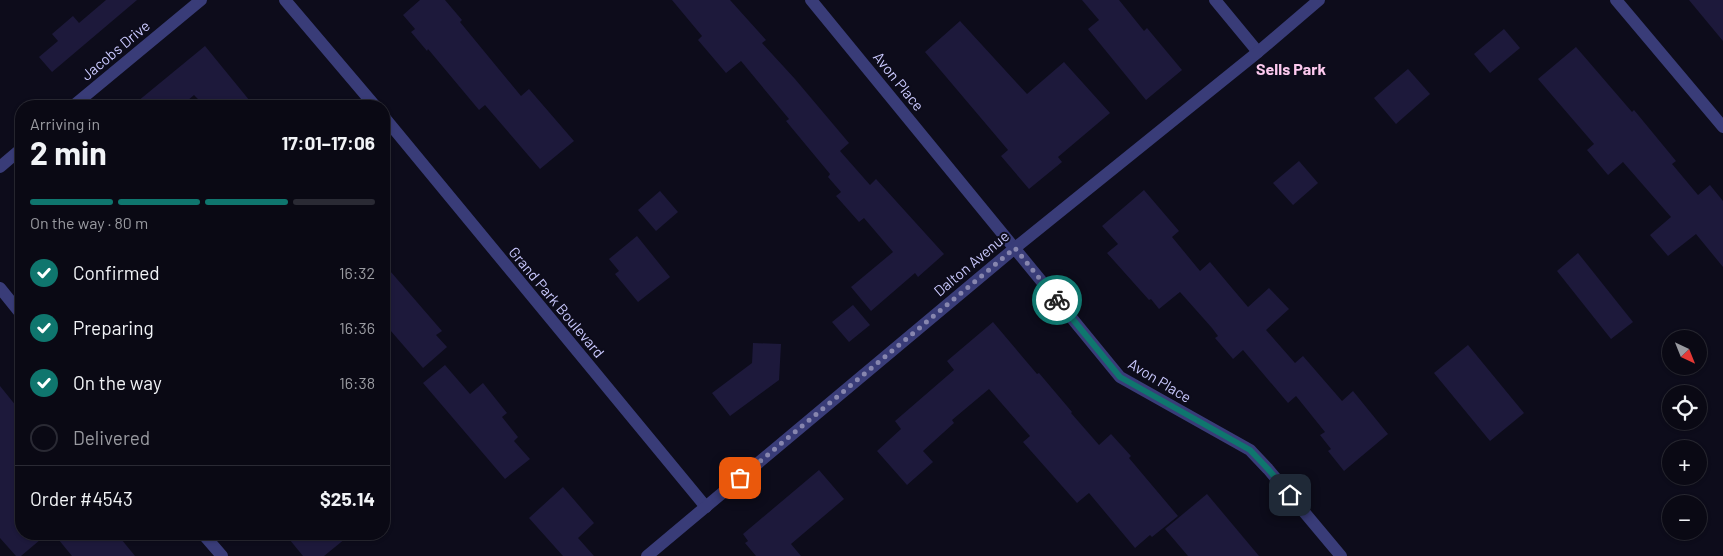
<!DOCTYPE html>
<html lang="en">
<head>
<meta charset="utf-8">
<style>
  body { margin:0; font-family:Barlow,sans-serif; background:#181722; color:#f1f3f6; height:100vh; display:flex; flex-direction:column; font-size:19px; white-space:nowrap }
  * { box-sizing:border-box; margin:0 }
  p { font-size:16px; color:#999aa0 }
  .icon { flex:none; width:28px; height:28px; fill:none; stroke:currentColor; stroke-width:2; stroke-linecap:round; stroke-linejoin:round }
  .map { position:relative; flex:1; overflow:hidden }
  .panel { position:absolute; left:15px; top:100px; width:375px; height:440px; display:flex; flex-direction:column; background:#0a0914; border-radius:20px; box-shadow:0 1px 4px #0004,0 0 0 1px #2a2a34 }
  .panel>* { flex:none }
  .needle { width:32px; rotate:137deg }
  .buttons { position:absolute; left:1662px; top:330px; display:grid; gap:10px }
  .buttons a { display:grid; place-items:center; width:45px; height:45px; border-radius:50%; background:#0a0914; box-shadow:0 1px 4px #0004,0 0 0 1px #2a2a34; font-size:25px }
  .pin { position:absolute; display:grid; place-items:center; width:42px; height:42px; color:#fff; margin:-21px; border-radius:10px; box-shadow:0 2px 8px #0006 }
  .courier { position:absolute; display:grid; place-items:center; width:50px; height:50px; margin:-25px; border:4px solid #0f766e; border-radius:50%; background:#fff; color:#222; box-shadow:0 1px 6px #0007 }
  .overview em { font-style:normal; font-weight:700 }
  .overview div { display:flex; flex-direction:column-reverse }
  .overview { display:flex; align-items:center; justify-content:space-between; height:85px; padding:0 15px }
  h1 { font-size:32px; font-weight:700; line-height:38px }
  .bar { display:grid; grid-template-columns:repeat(4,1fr); gap:8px 5px; align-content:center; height:60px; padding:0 15px }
  .bar i { height:6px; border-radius:4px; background:#2a2a34 }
  .bar .current { background:#0f766e }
  .bar p { grid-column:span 4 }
  .line { display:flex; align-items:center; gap:12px; padding:0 15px; border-top:1px solid #2a2a34 }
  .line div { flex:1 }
  ol { padding:0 15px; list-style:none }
  li { display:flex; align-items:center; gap:15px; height:55px }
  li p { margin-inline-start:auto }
  li .icon { padding:5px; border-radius:50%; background:#0f766e; color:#fff; stroke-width:4 }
  li:last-child { color:#999aa0 }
  li i { width:28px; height:28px; border:2px solid #2a2a34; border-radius:50% }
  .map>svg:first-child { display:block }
</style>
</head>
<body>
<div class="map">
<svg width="1723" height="556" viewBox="0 0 1723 556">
  <rect width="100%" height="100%" fill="#0d0c1b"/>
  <!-- building -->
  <g fill="#1d193b">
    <path d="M106,0H137L52,72L39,57L58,41L52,34L73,16L79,23Z"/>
    <path d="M420,0H445L462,20L460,22L521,96L529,89L574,141L540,169L485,105L479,110L428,49L427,51L411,32L415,29L403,15Z"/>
    <path d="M672,0H730L766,40L762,43L795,79L849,143L840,151L870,185L876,179L944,254L918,277L915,273L871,311L851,287L893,252L864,218L859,222L836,196L841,192L828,177L830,174L786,121L789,119L741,61L726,73L698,40L702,36Z"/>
    <path d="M1082,0H1119L1144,31L1147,28L1182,70L1146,100L1088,29L1099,20Z"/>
    <path d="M1689,0H1723V41Z"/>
    <path d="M960,21L1027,94L1064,62L1110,113L1058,157L1062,162L1029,189L1001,156L1008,150L925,52Z"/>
    <path d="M1504,29L1520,48L1490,73L1474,54Z"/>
    <path d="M205,46L254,106H205L194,95L181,106H132Z"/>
    <path d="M1576,47L1632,112L1634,110L1676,161L1672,164L1698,195L1710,185L1723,201V267L1696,234L1668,256L1650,235L1671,217L1623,162L1608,175L1587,150L1594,144L1538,79Z"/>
    <path d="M1408,69L1430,94L1396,124L1374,98Z"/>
    <path d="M1299,161L1318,183L1293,205L1273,183Z"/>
    <path d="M1144,190L1179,231L1172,237L1200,271L1210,262L1248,307L1269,288L1289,309L1266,330L1295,363L1303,356L1342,401L1353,391L1388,434L1344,471L1328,451L1331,449L1320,435L1325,432L1296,396L1288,403L1243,350L1233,359L1215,338L1218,336L1212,328L1180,292L1159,309L1151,299L1149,300L1107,253L1118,244L1102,226Z"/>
    <path d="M660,191L678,212L656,231L638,210Z"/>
    <path d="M637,236L670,277L638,302L615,274L619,271L609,259Z"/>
    <path d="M1578,253L1633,322L1611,339L1557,271Z"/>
    <path d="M384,264L442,331L436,335L447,347L423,368L384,323Z"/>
    <path d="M853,305L870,325L849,342L832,322Z"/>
    <path d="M993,322L1037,374L1039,373L1072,412L1071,413L1099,445L1111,434L1131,456L1129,458L1178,516L1152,537L1150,535L1135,548L1089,493L1077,503L1023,442L1030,436L989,389L952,420L954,423L923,451L933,462L907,485L877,451L901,429L895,421L954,370L947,361Z"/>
    <path d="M753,343L781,344L779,380L730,416L712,393L752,363Z"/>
    <path d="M1468,345L1524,413L1490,441L1434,373Z"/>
    <path d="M445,365L470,394L483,383L507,413L502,417L518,437L514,441L530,459L505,479L423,383Z"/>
    <path d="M0,386L21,412V534H47L21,556H16L0,538Z"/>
    <path d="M819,470L844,499L791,544L801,556H756L745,543L748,541L743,534Z"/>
    <path d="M563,487L594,523L578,538L594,556H563L529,518Z"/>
    <path d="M1207,494L1259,556H1188L1165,529Z"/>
    <path d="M54,534H117L135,556H72Z"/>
    <path d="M285,534H351L324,556H303Z"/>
  </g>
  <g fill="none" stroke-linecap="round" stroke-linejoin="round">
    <!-- street -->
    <g stroke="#393c78" stroke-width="12">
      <path d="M285,0L375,106"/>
      <path d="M811,0L1120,377L1250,450L1268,469L1341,556"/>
      <path d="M1215,0L1258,52"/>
      <path d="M1616,0L1723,127"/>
      <path d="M73,106L201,0"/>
      <path d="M384,117L706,507"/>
      <path d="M0,167L21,149"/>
      <path d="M0,288L21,314"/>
      <path d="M203,534L222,556"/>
      <path d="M647,556L1015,248L1258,52L1319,0"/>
    </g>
  </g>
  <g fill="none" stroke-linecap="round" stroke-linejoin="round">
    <!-- done -->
    <path stroke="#8786ae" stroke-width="5" stroke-dasharray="0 9" d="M740,478L1015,248L1057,300"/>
    <!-- route -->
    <path stroke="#0f766e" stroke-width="6" d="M1057,300L1120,377L1250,450L1268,469L1290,495"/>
  </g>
  <g text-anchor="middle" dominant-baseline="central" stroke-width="4" stroke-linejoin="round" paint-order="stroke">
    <!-- street labels -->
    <g font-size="15" fill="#c9c8fd" stroke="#0d0c1b">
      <text transform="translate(115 50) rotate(-40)">Jacobs Drive</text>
      <text transform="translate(899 81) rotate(51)">Avon Place</text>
      <text transform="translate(971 263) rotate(-40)">Dalton Avenue</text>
      <text transform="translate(557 302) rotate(50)">Grand Park Boulevard</text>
      <text transform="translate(1160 380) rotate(31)">Avon Place</text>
    </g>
    <!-- neighbourhood labels -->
    <g font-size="16" font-weight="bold" fill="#fdcaef" stroke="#0d0c1b">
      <text x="1291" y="68">Sells Park</text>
    </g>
  </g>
</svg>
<div class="buttons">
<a><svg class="needle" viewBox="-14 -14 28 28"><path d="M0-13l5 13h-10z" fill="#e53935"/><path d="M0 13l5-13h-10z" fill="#999aa0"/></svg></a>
<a><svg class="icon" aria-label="locate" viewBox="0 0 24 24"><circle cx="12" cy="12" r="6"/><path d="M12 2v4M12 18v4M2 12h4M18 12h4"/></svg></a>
<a>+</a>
<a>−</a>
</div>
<div class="pin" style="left:740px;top:478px;background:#ea580c"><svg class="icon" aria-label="bag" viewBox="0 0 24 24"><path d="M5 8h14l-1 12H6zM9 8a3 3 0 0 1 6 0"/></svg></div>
<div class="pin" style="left:1290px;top:495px;background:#1f2937"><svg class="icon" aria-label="home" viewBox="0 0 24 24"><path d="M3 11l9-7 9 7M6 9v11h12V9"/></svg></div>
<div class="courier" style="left:1057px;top:300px"><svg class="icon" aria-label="bike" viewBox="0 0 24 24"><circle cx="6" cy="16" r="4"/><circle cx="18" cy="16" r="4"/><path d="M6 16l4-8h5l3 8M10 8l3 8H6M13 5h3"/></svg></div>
<section class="panel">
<div class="overview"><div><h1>2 min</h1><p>Arriving in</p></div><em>17:01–17:06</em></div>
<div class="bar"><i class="current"></i><i class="current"></i><i class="current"></i><i></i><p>On the way · 80 m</p></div>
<ol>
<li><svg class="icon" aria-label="check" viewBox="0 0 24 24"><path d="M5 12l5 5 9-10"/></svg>Confirmed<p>16:32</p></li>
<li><svg class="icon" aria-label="check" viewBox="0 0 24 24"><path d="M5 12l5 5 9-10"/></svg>Preparing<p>16:36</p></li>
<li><svg class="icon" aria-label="check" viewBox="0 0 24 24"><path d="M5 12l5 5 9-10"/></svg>On the way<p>16:38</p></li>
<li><i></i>Delivered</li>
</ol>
<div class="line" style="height:65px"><div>Order #4543</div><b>$25.14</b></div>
</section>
</div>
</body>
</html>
